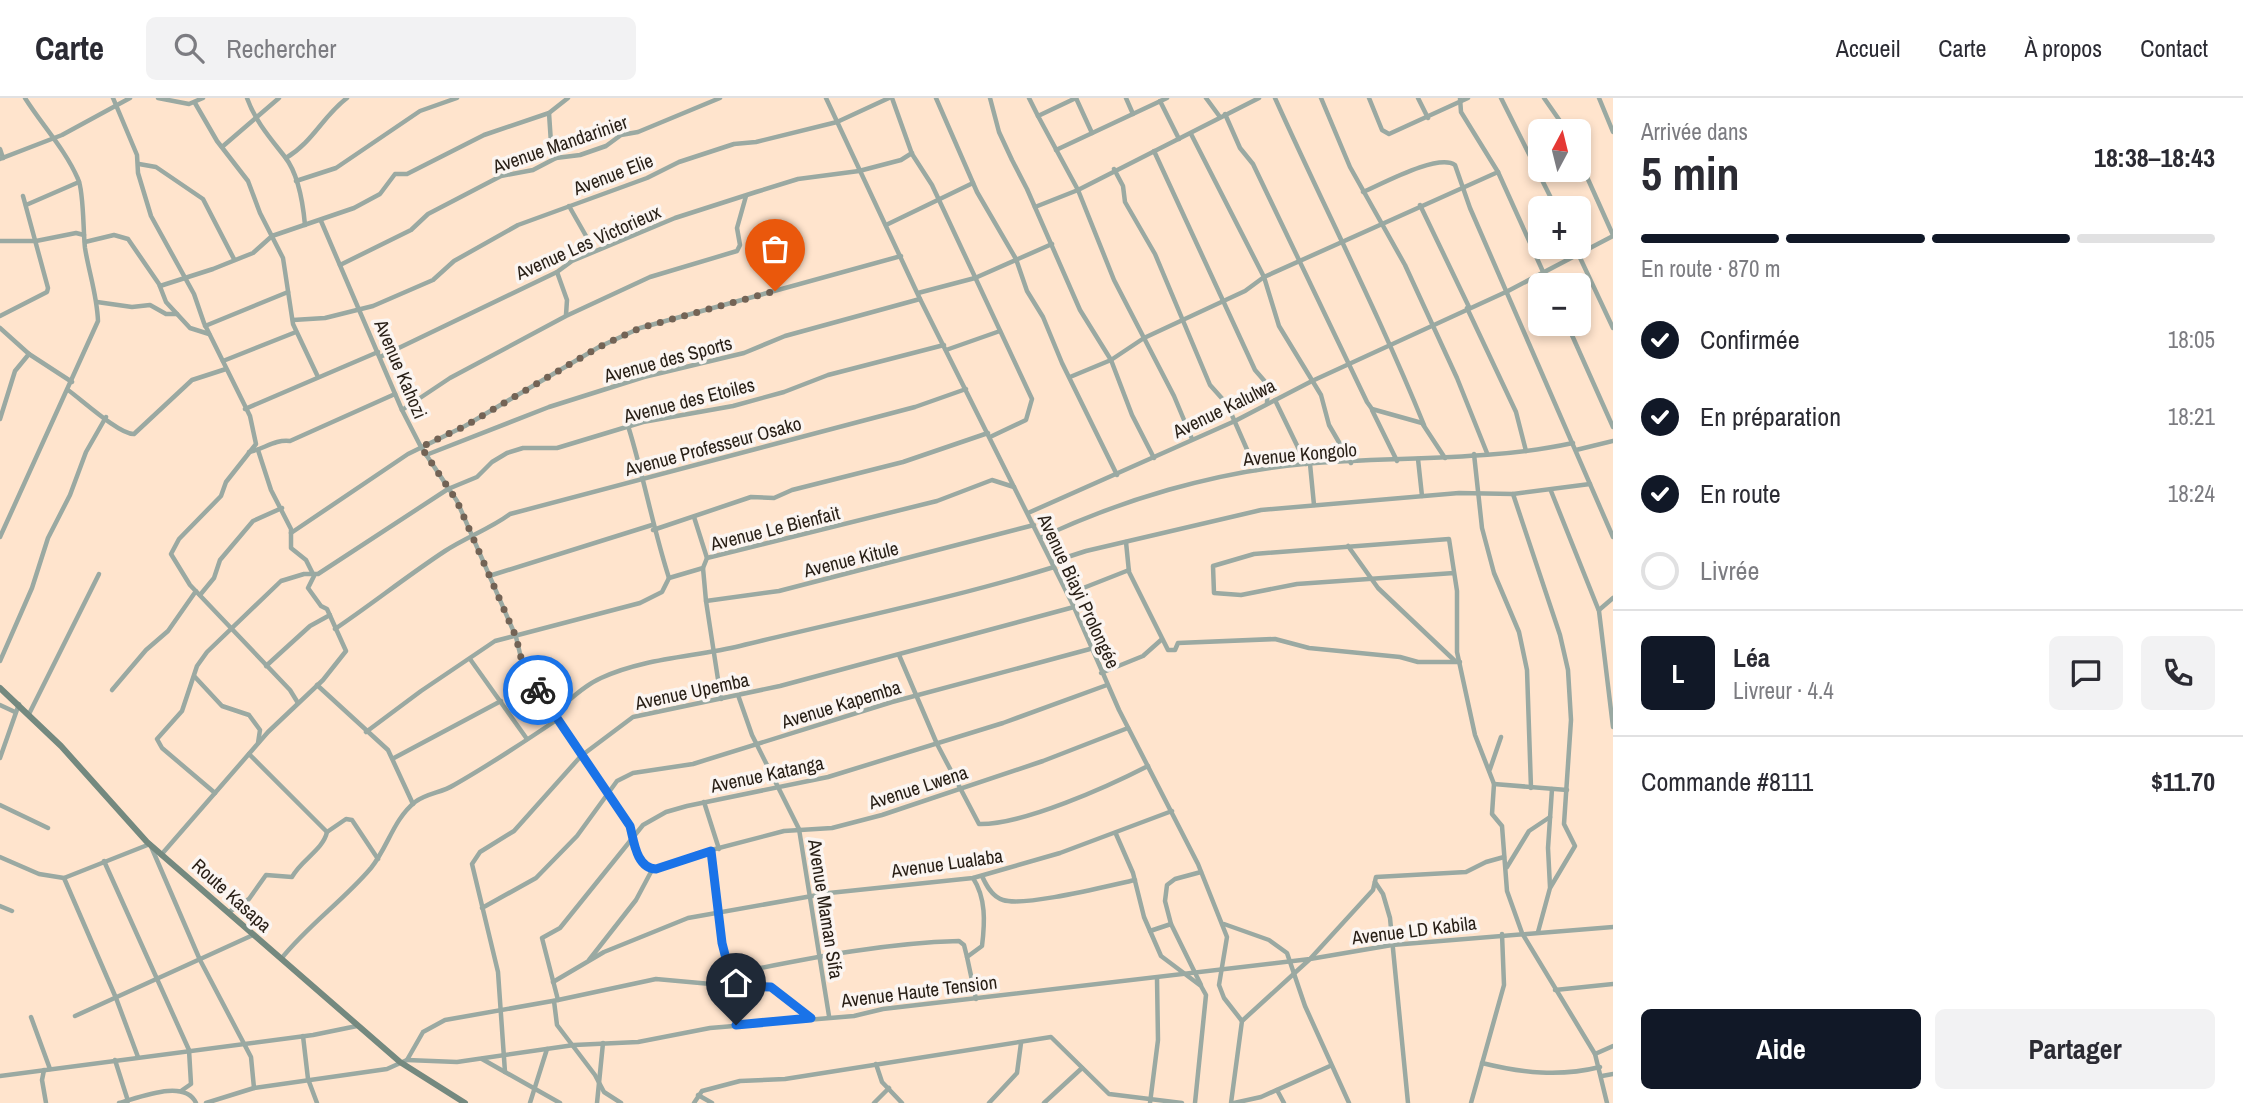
<!DOCTYPE html>
<html lang="fr">
<head>
<meta charset="utf-8">
<style>
  body { margin:0; font-family:"Archivo Narrow",sans-serif; background:#f2f2f3; color:#2b2b33; height:100vh; display:flex; flex-direction:column; font-size:26px; white-space:nowrap }
  * { box-sizing:border-box; margin:0 }
  p { font-size:23px; color:#7c7c81 }
  .icon { flex:none; width:38px; height:38px; fill:none; stroke:currentColor; stroke-width:2; stroke-linecap:round; stroke-linejoin:round }
  .map { position:relative; flex:1; overflow:hidden }
  .drawer { display:flex; flex-direction:column; background:#fff; width:630px }
  .drawer>* { flex:none }
  .needle { width:46px; rotate:7deg }
  .fabs { position:absolute; left:1528px; top:21px; display:grid; gap:14px }
  .fabs a { display:grid; place-items:center; width:63px; height:63px; border-radius:10px; background:#fff; box-shadow:0 4px 10px #0003; font-size:35px }
  .pin { position:absolute; display:grid; place-items:center; width:60px; height:60px; color:#fff; margin:-72px -30px; border-radius:50% 50% 50% 0; rotate:-45deg; box-shadow:0 0 7px #0007 }
  .pin .icon { rotate:45deg }
  .courier { position:absolute; display:grid; place-items:center; width:70px; height:70px; margin:-35px; border:5px solid #1a73e8; border-radius:50%; background:#fff; color:#222; box-shadow:0 2px 9px #0007 }
  .headline em { font-style:normal; font-weight:700 }
  .headline div { display:flex; flex-direction:column-reverse }
  .headline { display:flex; align-items:center; justify-content:space-between; height:119px; padding:0 28px }
  h1 { font-size:46px; font-weight:700; line-height:52px }
  .bar { display:grid; grid-template-columns:repeat(4,1fr); gap:10px 7px; align-content:center; height:84px; padding:0 28px }
  .bar i { height:9px; border-radius:5px; background:#e1e1e2 }
  .bar .selected { background:#111827 }
  .bar p { grid-column:span 4 }
  .line { display:flex; align-items:center; gap:18px; padding:0 28px; border-top:2px solid #e1e1e2 }
  .line div { flex:1 }
  .round { display:grid; place-items:center; flex:none; width:74px; height:74px; border-radius:10px; background:#f2f2f3 }
  ol { padding:0 28px; list-style:none }
  li { display:flex; align-items:center; gap:21px; height:77px }
  li p { margin-inline-start:auto }
  li .icon { padding:7px; border-radius:50%; background:#111827; color:#fff; stroke-width:4 }
  li:last-child { color:#7c7c81 }
  li i { width:38px; height:38px; border:4px solid #e1e1e2; border-radius:50% }
  .cta { display:flex; gap:14px; margin-top:auto; padding:14px 28px }
  .cta a { flex:1; height:80px; border-radius:10px; background:#111827; color:#fff; font-size:28px; font-weight:700; line-height:80px; text-align:center }
  .cta a+a { background:#f2f2f3; color:#2b2b33 }
  header { display:flex; align-items:center; gap:42px; box-sizing:border-box; height:98px; padding:0 35px; background:#fff; border-bottom:2px solid #e1e1e2 }
  header strong { font-size:33px }
  nav { display:flex; gap:38px; margin-inline-start:auto; font-size:24px }
  .search { width:490px; height:63px; background:#f2f2f3; display:flex; align-items:center; gap:18px; box-sizing:border-box; padding:0 24px; border-radius:10px; color:#7c7c81; font-size:26px }
  main { display:flex; flex:1; min-height:0 }
  .map>svg:first-child { display:block }
</style>
</head>
<body>
<header>
<strong>Carte</strong>
<div class="search"><svg class="icon" aria-label="search" viewBox="0 0 24 24"><circle cx="10" cy="10" r="6"/><path d="M15 15l6 6"/></svg>Rechercher</div>
<nav><a>Accueil</a><a>Carte</a><a>À propos</a><a>Contact</a></nav>
</header>
<main>
<div class="map">
<svg width="1613" height="1005" viewBox="0 0 1613 1005">
  <rect width="100%" height="100%" fill="#ffe4cd"/>
  <g fill="none" stroke-linecap="round" stroke-linejoin="round">
    <!-- minor -->
    <g stroke="#9aa9a2" stroke-width="4.5">
      <path d="M113,0L137,57L138,75L151,118L194,196L204,225L250,318L256,346L226,384L221,398L179,441L171,456L190,487L290,592L298,605"/>
      <path d="M158,0L189,6L203,0"/>
      <path d="M247,0C255,23 271,41 285,59C299,77 303,105 305,127"/>
      <path d="M826,0L920,201L1074,509L1119,612L1198,766L1227,839L1219,887L1224,900L1242,923"/>
      <path d="M892,0L912,56L932,87L1032,301L1026,322L990,339"/>
      <path d="M936,0L977,94L1016,161L1027,193L1043,219L1062,265L1117,377"/>
      <path d="M990,0L999,34L1012,62L1027,91L1080,212L1111,262L1132,317L1154,360"/>
      <path d="M1029,0L1038,18"/>
      <path d="M1076,0L1038,18L1078,92L1114,182L1174,298L1192,341"/>
      <path d="M1076,0L1092,35"/>
      <path d="M1126,0L1133,16"/>
      <path d="M1206,0L1220,19"/>
      <path d="M1275,0C1324,109 1379,216 1424,327"/>
      <path d="M1321,0L1350,69L1405,167L1457,280L1487,355"/>
      <path d="M1369,0L1382,32L1389,36L1468,0"/>
      <path d="M1418,0L1428,20"/>
      <path d="M1501,0L1556,110"/>
      <path d="M1544,0L1567,33"/>
      <path d="M1599,0L1613,34"/>
      <path d="M1160,3L1179,41"/>
      <path d="M195,5L217,43L248,83L260,115L283,160L293,226L318,279"/>
      <path d="M549,15L551,45L556,60"/>
      <path d="M1225,16L1240,50L1253,66L1367,304L1372,311L1422,325L1445,360"/>
      <path d="M1191,36L1264,179L1279,228L1321,297L1329,327L1351,365"/>
      <path d="M222,49L279,0"/>
      <path d="M0,51L3,60"/>
      <path d="M1056,52L1167,0"/>
      <path d="M1154,53L1255,272L1268,287L1267,305"/>
      <path d="M1578,59L1613,137"/>
      <path d="M286,60C313,44 323,18 347,0"/>
      <path d="M0,61L62,37L130,0"/>
      <path d="M139,66L156,69L203,101L234,161"/>
      <path d="M1114,71L1123,88L1125,104L1155,156L1210,287L1227,306L1256,372"/>
      <path d="M1498,74L1549,187"/>
      <path d="M296,83L336,70L420,13L457,0"/>
      <path d="M1363,94C1382,86 1438,55 1455,67L1470,110L1613,439"/>
      <path d="M26,107L79,84"/>
      <path d="M1420,107L1469,209"/>
      <path d="M569,108L594,152"/>
      <path d="M1035,109L1078,92L1259,0"/>
      <path d="M321,123L402,312L421,349L457,403L516,539L523,568L581,658L630,728L633,750L652,772L696,756L784,733L832,730L882,717L1043,663L1128,630"/>
      <path d="M886,127L973,85"/>
      <path d="M0,143H36L76,135L84,137"/>
      <path d="M85,144L114,137L128,141L159,186L166,204L190,230L209,236"/>
      <path d="M1575,149L1613,230"/>
      <path d="M340,167L411,132L428,116L501,78L533,72L556,60L580,57L606,48L621,37L638,34L720,0"/>
      <path d="M557,174L567,202L566,217"/>
      <path d="M160,188L213,171L253,155L272,138L354,110L380,96L395,76H407L484,37L549,15L568,0"/>
      <path d="M918,195L975,180L1052,146"/>
      <path d="M97,204L132,209L150,207L166,216H177"/>
      <path d="M1467,210L1516,314L1526,353"/>
      <path d="M0,218L47,194L48,190L23,98"/>
      <path d="M293,222L325,220L373,208L433,182L454,163L518,127L647,80L679,64L734,46L756,44L837,24L889,0"/>
      <path d="M1567,226L1613,329"/>
      <path d="M205,228L288,194"/>
      <path d="M0,230L29,256L72,284"/>
      <path d="M946,252L1000,233"/>
      <path d="M380,259L557,174L572,163L675,120L756,94L798,81L859,73L901,62L912,55"/>
      <path d="M223,263L296,234"/>
      <path d="M1070,279L1111,262L1144,240L1245,193L1264,179L1498,74L1461,14L1460,0"/>
      <path d="M68,292C82,302 120,337 134,336L192,282L226,271"/>
      <path d="M1275,302L1306,366"/>
      <path d="M245,311L378,254"/>
      <path d="M402,312L450,280L566,218L650,179L737,153L740,147L737,130L746,98"/>
      <path d="M1372,312L1397,363"/>
      <path d="M0,321L15,273L29,256"/>
      <path d="M629,331C644,380 653,430 669,480"/>
      <path d="M1576,352L1613,343"/>
      <path d="M249,354C264,351 275,341 290,343L395,296"/>
      <path d="M1474,356L1482,430L1494,475L1519,534L1527,572L1531,690"/>
      <path d="M426,357L549,309L644,279L744,255L785,238L920,201"/>
      <path d="M1418,361L1422,398"/>
      <path d="M1310,366L1314,407"/>
      <path d="M1551,393L1599,513L1613,629"/>
      <path d="M1513,396L1560,537L1568,572L1571,622L1564,726L1575,748L1550,790L1538,834"/>
      <path d="M1028,415L1235,323L1312,283L1508,193L1613,138"/>
      <path d="M694,419L707,460"/>
      <path d="M653,432L751,399L774,400L792,392L903,364L988,335"/>
      <path d="M291,435L408,356L465,328L599,249L640,230L901,158"/>
      <path d="M0,439L98,223C97,197 89,175 85,150C83,134 84,93 78,81C65,51 42,27 25,0"/>
      <path d="M1040,440C1121,402 1214,374 1304,366C1393,358 1485,364 1573,345"/>
      <path d="M1126,444L1129,474L1168,552H1175L1178,545L1275,541L1309,550L1400,559L1418,564H1460"/>
      <path d="M1348,448L1378,490L1455,563"/>
      <path d="M1052,464L1086,453L1261,412L1459,395L1513,396L1590,386"/>
      <path d="M703,470L706,503L779,493L1034,427"/>
      <path d="M1454,475L1297,486L1241,497L1214,495L1213,468L1254,456L1449,441L1457,493V554L1475,637L1494,686L1492,716L1502,728L1507,793L1522,835L1595,956L1607,1005"/>
      <path d="M489,478L652,427"/>
      <path d="M1068,496L1129,472"/>
      <path d="M200,497L214,480L220,462L253,423L282,410"/>
      <path d="M706,503L721,601"/>
      <path d="M1599,512L1613,500"/>
      <path d="M335,531C372,506 407,478 445,453C466,439 490,431 510,416L915,309L966,291"/>
      <path d="M899,557L937,646L979,726C1023,727 1109,688 1148,668"/>
      <path d="M470,561L527,641"/>
      <path d="M0,563L32,490L48,440L70,397L86,354L106,319"/>
      <path d="M266,568L310,528L330,517"/>
      <path d="M1101,575L1143,558L1161,542"/>
      <path d="M195,579L222,608L249,617L260,632L258,645"/>
      <path d="M317,587L388,652L413,706"/>
      <path d="M112,592L146,552L168,533L196,493"/>
      <path d="M738,597L752,637L799,731L829,918"/>
      <path d="M0,607L15,614"/>
      <path d="M554,615C569,603 583,588 601,580C644,560 694,559 740,548C845,522 951,501 1054,469"/>
      <path d="M29,616L99,476"/>
      <path d="M366,634L421,593L495,543L640,505L662,494L669,480L703,470L707,460L937,403L992,382L1014,389"/>
      <path d="M249,656L327,734"/>
      <path d="M0,660L19,606"/>
      <path d="M394,660L501,603"/>
      <path d="M1490,671L1501,639"/>
      <path d="M1494,686L1567,692"/>
      <path d="M215,695L162,650L157,641L182,613L197,568L207,554L281,483L304,476H318L448,391L477,379L492,364L507,355L523,350H557L643,324L733,308L784,294L828,277L944,247"/>
      <path d="M704,704L719,751"/>
      <path d="M0,707L48,730"/>
      <path d="M1116,736L1133,775L1144,819L1161,858L1201,888L1206,897L1195,1005"/>
      <path d="M711,753L719,828L733,888"/>
      <path d="M161,757L268,634L323,582L346,553L327,511L321,508L308,490L314,478L306,462L291,450V431L271,392L258,352"/>
      <path d="M0,759L39,776L64,780L150,746L200,862L251,959L254,990"/>
      <path d="M104,763L189,952L191,986L181,993"/>
      <path d="M1507,769L1529,733L1550,719"/>
      <path d="M982,778C986,787 992,799 1003,802C1025,809 1107,788 1135,782"/>
      <path d="M64,780L116,900L138,959"/>
      <path d="M973,780C986,800 985,824 982,848L967,859L976,901"/>
      <path d="M1375,784L1383,796L1390,820L1408,1005"/>
      <path d="M1550,789L1548,750L1552,691"/>
      <path d="M0,808L12,813"/>
      <path d="M482,810L536,780L577,738L617,683L633,675L693,666L892,604L1090,551"/>
      <path d="M229,814L249,801L266,777L292,779C301,762 323,752 327,734L346,721L352,722L378,761"/>
      <path d="M1171,826L1165,803L1167,787L1175,781L1201,774"/>
      <path d="M1224,826L1269,842L1287,855L1305,908L1349,1005"/>
      <path d="M1150,833L1171,826L1201,887"/>
      <path d="M281,861C308,827 343,803 371,770C388,749 393,722 415,704C427,695 441,695 454,687C489,667 524,644 558,621"/>
      <path d="M589,862L636,802L652,772"/>
      <path d="M730,876C806,861 881,845 959,843L964,847L967,859"/>
      <path d="M553,884L604,854L688,820L829,795L973,780L1060,755L1172,713"/>
      <path d="M1555,892L1613,886"/>
      <path d="M558,902L542,840L560,830L643,727L666,714L687,708L828,679L1003,625L1107,587"/>
      <path d="M554,903L557,927L595,977L604,994L621,1005"/>
      <path d="M75,918L253,837"/>
      <path d="M31,919L50,971"/>
      <path d="M303,938L308,981L317,1005"/>
      <path d="M1595,956L1613,948"/>
      <path d="M482,961L560,1005"/>
      <path d="M115,962L128,1003"/>
      <path d="M407,962L457,964L574,947L638,944L710,930L854,918L883,911L1310,861L1373,792L1376,779L1466,774L1486,764L1504,759"/>
      <path d="M1482,965C1522,975 1560,979 1600,969"/>
      <path d="M876,966L882,984L902,1005"/>
      <path d="M44,972L42,982L46,1005"/>
      <path d="M505,974L498,874L472,766L480,754L514,733L581,658L633,619L780,588L1074,509"/>
      <path d="M0,978L313,937L357,928"/>
      <path d="M1602,978L1613,976"/>
      <path d="M1277,992L1284,1005"/>
      <path d="M698,997L712,1005"/>
      <path d="M119,1005C138,1000 185,980 196,1005"/>
      <path d="M206,1005L254,990L387,971L407,962L423,934L445,922L558,902L656,881L733,888H768L810,920"/>
      <path d="M530,1005L547,951"/>
      <path d="M597,1005L603,945"/>
      <path d="M694,1005L702,993L740,983L785,981L1051,939L1109,996L1182,1005"/>
      <path d="M874,1005L889,990"/>
      <path d="M989,1005L1017,975L1021,945"/>
      <path d="M1044,1005L1082,970"/>
      <path d="M1150,1005L1158,942L1157,880"/>
      <path d="M1231,1005L1242,923L1310,861L1392,847L1613,829"/>
      <path d="M1234,1005L1261,999L1330,968"/>
      <path d="M1471,1005L1504,887L1502,836"/>
    </g>
    <!-- secondary -->
    <path stroke="#74897f" stroke-width="6" d="M0,590L61,648L147,744L400,964L465,1005"/>
  </g>
  <g fill="none" stroke-linecap="round" stroke-linejoin="round">
    <!-- done -->
    <path stroke="#736355" stroke-width="7" stroke-dasharray="0 12.6" d="M538,592L523,568L516,539L457,403L421,349L465,328L599,249L640,230L775,193"/>
    <!-- route -->
    <path stroke="#1a73e8" stroke-width="9" d="M538,592L630,728C634,743 636,770 656,771L711,753L722,845L733,888L771,889L811,920L736,927"/>
  </g>
  <g text-anchor="middle" dominant-baseline="central" stroke-width="7" stroke-linejoin="round" paint-order="stroke">
    <!-- street labels -->
    <g font-size="19" fill="#271e15" stroke="#fbf5f1">
      <text transform="translate(560 46) rotate(-19)">Avenue Mandarinier</text>
      <text transform="translate(613 76) rotate(-21)">Avenue Elie</text>
      <text transform="translate(588 144) rotate(-24)">Avenue Les Victorieux</text>
      <text transform="translate(668 261) rotate(-15)">Avenue des Sports</text>
      <text transform="translate(401 271) rotate(67)">Avenue Kahozi</text>
      <text transform="translate(689 302) rotate(-14)">Avenue des Etoiles</text>
      <text transform="translate(1224 310) rotate(-26)">Avenue Kalulwa</text>
      <text transform="translate(713 348) rotate(-15)">Avenue Professeur Osako</text>
      <text transform="translate(1300 356) rotate(-5)">Avenue Kongolo</text>
      <text transform="translate(775 430) rotate(-14)">Avenue Le Bienfait</text>
      <text transform="translate(851 461) rotate(-14)">Avenue Kitule</text>
      <text transform="translate(1079 493) rotate(65)">Avenue Biayi Prolongée</text>
      <text transform="translate(692 593) rotate(-12)">Avenue Upemba</text>
      <text transform="translate(841 606) rotate(-17)">Avenue Kapemba</text>
      <text transform="translate(767 676) rotate(-12)">Avenue Katanga</text>
      <text transform="translate(918 689) rotate(-18)">Avenue Lwena</text>
      <text transform="translate(947 765) rotate(-8)">Avenue Lualaba</text>
      <text transform="translate(232 797) rotate(42)">Route Kasapa</text>
      <text transform="translate(826 811) rotate(81)">Avenue Maman Sifa</text>
      <text transform="translate(1414 832) rotate(-7)">Avenue LD Kabila</text>
      <text transform="translate(919 893) rotate(-7)">Avenue Haute Tension</text>
    </g>
  </g>
</svg>
<div class="fabs">
<a><svg class="needle" viewBox="-14 -14 28 28"><path d="M0-13l5 13h-10z" fill="#e53935"/><path d="M0 13l5-13h-10z" fill="#7c7c81"/></svg></a>
<a>+</a>
<a>−</a>
</div>
<div class="pin" style="left:775px;top:193px;background:#ea580c"><svg class="icon" aria-label="bag" viewBox="0 0 24 24"><path d="M5 8h14l-1 12H6zM9 8a3 3 0 0 1 6 0"/></svg></div>
<div class="pin" style="left:736px;top:927px;background:#1f2937"><svg class="icon" aria-label="home" viewBox="0 0 24 24"><path d="M3 11l9-7 9 7M6 9v11h12V9"/></svg></div>
<div class="courier" style="left:538px;top:592px"><svg class="icon" aria-label="bike" viewBox="0 0 24 24"><circle cx="6" cy="16" r="4"/><circle cx="18" cy="16" r="4"/><path d="M6 16l4-8h5l3 8M10 8l3 8H6M13 5h3"/></svg></div>
</div>
<section class="drawer">
<div class="headline"><div><h1>5 min</h1><p>Arrivée dans</p></div><em>18:38–18:43</em></div>
<div class="bar"><i class="selected"></i><i class="selected"></i><i class="selected"></i><i></i><p>En route · 870 m</p></div>
<ol>
<li><svg class="icon" aria-label="check" viewBox="0 0 24 24"><path d="M5 12l5 5 9-10"/></svg>Confirmée<p>18:05</p></li>
<li><svg class="icon" aria-label="check" viewBox="0 0 24 24"><path d="M5 12l5 5 9-10"/></svg>En préparation<p>18:21</p></li>
<li><svg class="icon" aria-label="check" viewBox="0 0 24 24"><path d="M5 12l5 5 9-10"/></svg>En route<p>18:24</p></li>
<li><i></i>Livrée</li>
</ol>
<div class="line" style="height:126px"><b class="round" style="background:#111827;color:#fff">L</b><div><b>Léa</b><p>Livreur · 4.4</p></div><a class="round"><svg class="icon" aria-label="chat" viewBox="0 0 24 24"><path d="M4 5h16v11H9l-5 4z"/></svg></a><a class="round"><svg class="icon" aria-label="phone" viewBox="0 0 24 24"><path d="M5 4h4l2 5-3 2q2 4 5 5l2-3 5 2v4C11 20 4 13 5 4z"/></svg></a></div>
<div class="line" style="height:91px"><div>Commande #8111</div><b>$11.70</b></div>
<div class="cta"><a>Aide</a><a>Partager</a></div>
</section>
</main>
</body>
</html>
